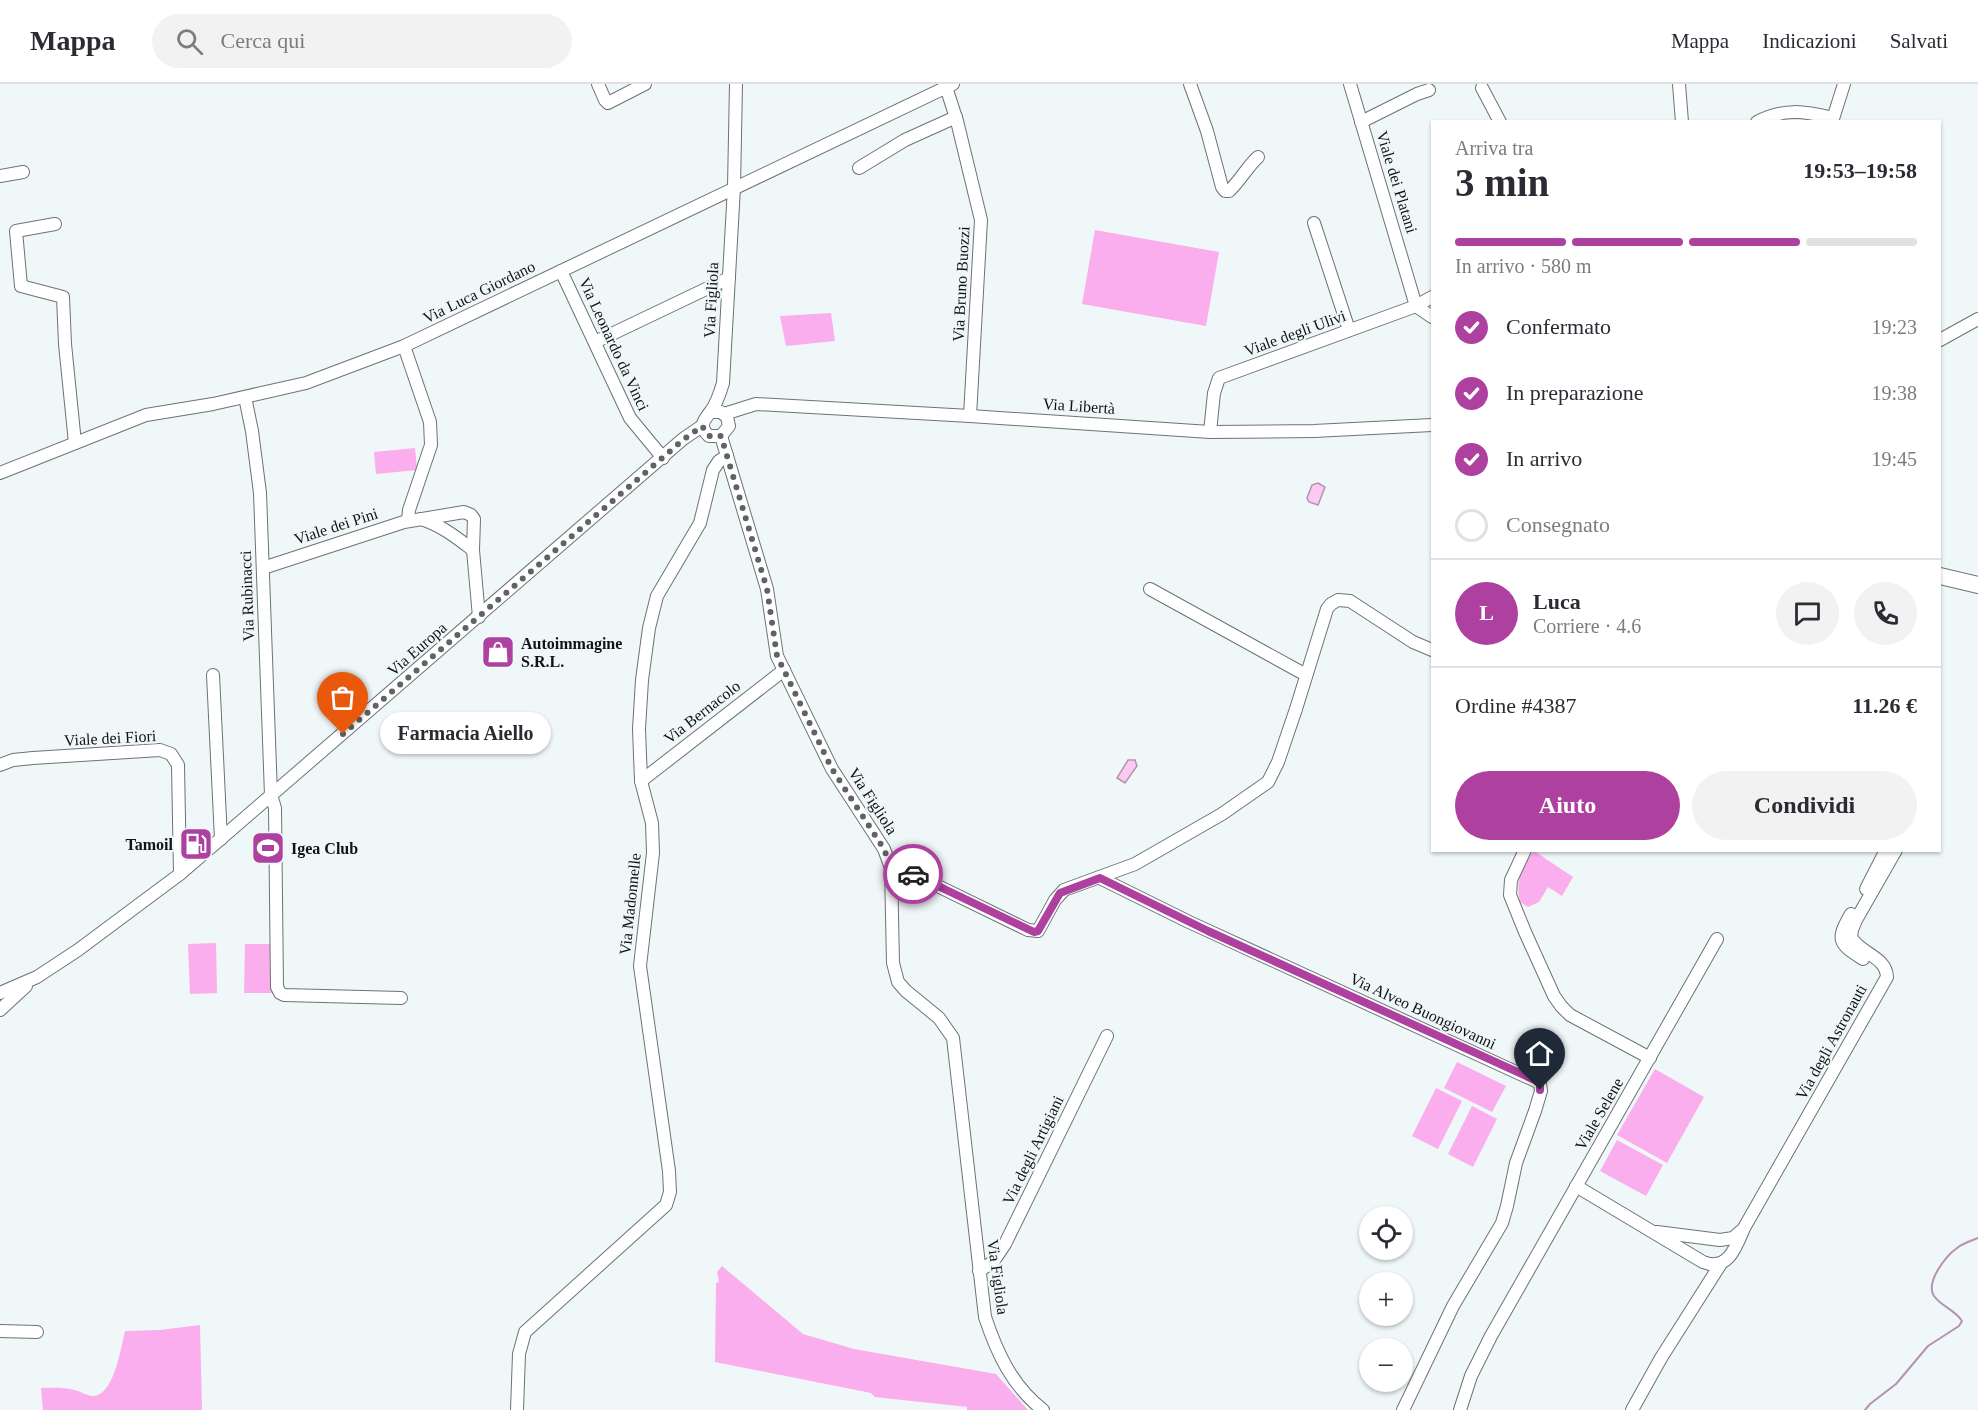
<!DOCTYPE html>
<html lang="it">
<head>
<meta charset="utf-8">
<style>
  body { margin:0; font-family:Georgia,serif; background:#f2f2f3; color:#2b2b33; height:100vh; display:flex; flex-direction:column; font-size:22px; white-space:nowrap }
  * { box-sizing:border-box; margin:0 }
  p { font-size:20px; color:#7c7c81 }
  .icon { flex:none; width:33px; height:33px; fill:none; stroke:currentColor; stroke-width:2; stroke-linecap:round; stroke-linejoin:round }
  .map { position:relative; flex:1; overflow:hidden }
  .side { position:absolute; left:1431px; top:36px; width:510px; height:732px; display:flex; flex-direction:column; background:#fff; border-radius:0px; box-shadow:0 2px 4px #0004 }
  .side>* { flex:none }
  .controls { position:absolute; left:1359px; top:1122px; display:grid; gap:12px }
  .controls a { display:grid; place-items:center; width:54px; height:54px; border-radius:50%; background:#fff; box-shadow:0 2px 4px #0004; font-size:30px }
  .pin { position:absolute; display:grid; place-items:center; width:51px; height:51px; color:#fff; margin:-62px -26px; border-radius:50% 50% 50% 0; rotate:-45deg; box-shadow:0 0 6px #0007 }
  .pin .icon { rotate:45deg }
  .courier { position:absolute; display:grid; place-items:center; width:60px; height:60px; margin:-30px; border:4px solid #ae41a0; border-radius:50%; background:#fff; color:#222; box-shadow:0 2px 8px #0007 }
  .bubble { position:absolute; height:42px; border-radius:21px; background:#fff; box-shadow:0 2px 4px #0004; font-size:20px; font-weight:600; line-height:42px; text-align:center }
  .head em { font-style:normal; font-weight:600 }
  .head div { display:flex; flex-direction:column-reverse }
  .head { display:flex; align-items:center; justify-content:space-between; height:102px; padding:0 24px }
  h1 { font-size:39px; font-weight:600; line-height:45px }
  .bar { display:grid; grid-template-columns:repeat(4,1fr); gap:9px 6px; align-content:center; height:72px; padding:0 24px }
  .bar i { height:8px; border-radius:4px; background:#e1e1e2 }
  .bar .on { background:#ae41a0 }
  .bar p { grid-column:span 4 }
  .line { display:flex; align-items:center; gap:15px; padding:0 24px; border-top:2px solid #e1e1e2 }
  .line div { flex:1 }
  .round { display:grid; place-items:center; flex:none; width:63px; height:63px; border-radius:32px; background:#f2f2f3 }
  ol { padding:0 24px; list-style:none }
  li { display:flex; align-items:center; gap:18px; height:66px }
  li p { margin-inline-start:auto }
  li .icon { padding:6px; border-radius:50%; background:#ae41a0; color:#fff; stroke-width:4 }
  li:last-child { color:#7c7c81 }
  li i { width:33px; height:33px; border:3px solid #e1e1e2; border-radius:50% }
  .button { display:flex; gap:12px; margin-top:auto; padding:12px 24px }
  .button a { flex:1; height:69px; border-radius:36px; background:#ae41a0; color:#fff; font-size:24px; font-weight:600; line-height:69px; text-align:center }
  .button a+a { background:#f2f2f3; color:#2b2b33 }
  header { display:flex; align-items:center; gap:36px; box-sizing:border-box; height:84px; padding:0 30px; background:#fff; border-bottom:2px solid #e1e1e2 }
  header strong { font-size:28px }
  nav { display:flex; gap:33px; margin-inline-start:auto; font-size:21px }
  .search { width:420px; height:54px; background:#f2f2f3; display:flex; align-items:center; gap:15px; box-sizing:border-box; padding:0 21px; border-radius:33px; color:#7c7c81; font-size:22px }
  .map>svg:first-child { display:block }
</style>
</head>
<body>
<header>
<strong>Mappa</strong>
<div class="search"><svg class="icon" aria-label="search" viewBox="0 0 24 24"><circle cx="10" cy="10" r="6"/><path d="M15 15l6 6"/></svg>Cerca qui</div>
<nav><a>Mappa</a><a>Indicazioni</a><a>Salvati</a></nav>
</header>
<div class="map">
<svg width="1978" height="1326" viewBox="0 0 1978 1326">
  <rect width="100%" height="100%" fill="#f0f7f9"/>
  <!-- green -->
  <g fill="#faaeed">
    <path d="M1095,146L1219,168L1206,242L1082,220Z"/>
    <path d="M831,229L835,257L786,262L780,232Z"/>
    <path d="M415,364L417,386L376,390L374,368Z"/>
    <path d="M1534,767L1573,793L1562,812L1548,803L1539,818L1528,823L1520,818C1515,798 1522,782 1534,767Z"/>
    <path d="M216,859L217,909L190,910L188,860Z"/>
    <path d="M245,860H272V909H244Z"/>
    <path d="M1457,978L1506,1002L1492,1028L1444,1004Z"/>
    <path d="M1655,985L1704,1013L1667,1079L1617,1051Z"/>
    <path d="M1436,1004L1462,1017L1438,1065L1412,1052Z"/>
    <path d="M1472,1022L1497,1035L1473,1083L1448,1070Z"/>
    <path d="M1617,1056L1663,1081L1646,1112L1600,1087Z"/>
    <path d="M722,1182L803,1250L854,1265L996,1290L1028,1326H967V1323L875,1313L871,1309L715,1278L716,1199L719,1198L717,1188Z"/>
    <path d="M200,1241L202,1326H43L41,1304C52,1304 64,1303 74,1306C80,1307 87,1312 93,1312C114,1312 121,1263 125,1247L160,1246Z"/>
  </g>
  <!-- water -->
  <g fill="#fbc9f1" stroke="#b592af" stroke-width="1.5">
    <path d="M1318,399L1325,403L1318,421L1309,418L1307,414L1312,401Z"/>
    <path d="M1128,676H1135L1137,682L1125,699L1117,694Z"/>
  </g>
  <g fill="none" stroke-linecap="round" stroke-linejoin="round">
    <!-- stream -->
    <path stroke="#b592af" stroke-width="2" d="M1865,1326L1870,1320L1896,1300L1928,1262L1959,1242L1962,1237C1955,1226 1941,1222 1934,1212C1925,1198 1946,1172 1957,1164C1963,1159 1971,1157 1978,1154"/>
    <defs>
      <g id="minor">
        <path d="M598,0L605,16L608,19L645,0"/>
        <path d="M1190,0L1207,47L1222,103L1225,107H1229C1240,97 1247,83 1258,73"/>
        <path d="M1350,0L1416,222L1432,233"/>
        <path d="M1679,0L1682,38"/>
        <path d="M946,3L957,37L981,136L970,332"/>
        <path d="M1482,4L1500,38"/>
        <path d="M1361,38L1417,10L1429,6"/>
        <path d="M1757,38C1784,24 1804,27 1833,34"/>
        <path d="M1832,38L1844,0"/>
        <path d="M859,84L905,56L956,33"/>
        <path d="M0,92L23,88"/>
        <path d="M1314,139L1349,246"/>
        <path d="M55,140L16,147L21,202L63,213L65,260L75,359"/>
        <path d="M561,187L630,334L663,374"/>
        <path d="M1940,256L1978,235"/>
        <path d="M595,258L729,194"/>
        <path d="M404,262L430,338L431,361L409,426L408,437"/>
        <path d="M245,313L252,347L260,409L271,711L275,724L277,903L280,909L284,911L401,914"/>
        <path d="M710,328H721L727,333L729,342L721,352H709C698,342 704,336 711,327C717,319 720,309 723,299L734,103L736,0"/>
        <path d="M724,330L756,320L970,332L1210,348L1314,347L1432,341"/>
        <path d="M1210,348L1214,309L1219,294L1416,222L1432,213"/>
        <path d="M721,352L767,505L777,572L832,685L884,765L891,784L893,879L898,898L906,907L939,934L953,954L985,1233C997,1269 1012,1302 1043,1326"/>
        <path d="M0,389L146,331L213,320L306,299L404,262L953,0"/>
        <path d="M421,435C441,441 457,454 473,466"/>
        <path d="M263,484L404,438L464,428L471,431L474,435L473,466L479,533"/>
        <path d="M1150,505L1306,591"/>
        <path d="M213,591L221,755"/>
        <path d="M0,681L13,676L33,674L160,666L171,670L178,681L180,790"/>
        <path d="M641,697L784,586"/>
        <path d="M1525,766L1511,796L1510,811L1525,848L1554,912L1561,922L1570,931L1650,974"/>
        <path d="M891,784H898L909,788L1028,846L1038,847L1055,816L1064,806L1135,780L1222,730L1268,698L1278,678L1296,625L1327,525L1331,520L1338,516L1350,517L1413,558L1432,566"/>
        <path d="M1100,794L1189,838L1540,999L1541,1007L1535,1027L1516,1079L1507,1122L1502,1139L1453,1222L1403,1326"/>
        <path d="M1866,805L1886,766"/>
        <path d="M1851,830C1836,856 1838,859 1863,875"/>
        <path d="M0,909L37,893L78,866L180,790L683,355L702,342"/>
        <path d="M0,926L26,902"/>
        <path d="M1576,1102L1703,1178C1728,1188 1736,1163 1744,1144L1887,893C1886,872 1860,870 1851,853L1852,846L1856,836L1896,766"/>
        <path d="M1657,1148L1720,1156L1733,1154L1741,1147"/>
        <path d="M979,1187L993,1178L1005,1160L1107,952"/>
        <path d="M0,1247L37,1248"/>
        <path d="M517,1326L519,1270L525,1248L666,1121L670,1108L669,1087L640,882L653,769L652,739L641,697L639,645L642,596L649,544L657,512L700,439L713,386L719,377L727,372"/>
        <path d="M1460,1326L1471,1292L1491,1252L1717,855"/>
        <path d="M1632,1326L1661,1274L1720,1181"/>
      </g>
      <path id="major" d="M1940,492L1978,501"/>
    </defs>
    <!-- minor casing -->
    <use href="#minor" stroke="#6c7374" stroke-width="14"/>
    <!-- major casing -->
    <use href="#major" stroke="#6c7374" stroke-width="18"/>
    <!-- minor -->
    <use href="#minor" stroke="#fff" stroke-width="12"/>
    <!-- major -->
    <use href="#major" stroke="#fff" stroke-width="16"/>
  </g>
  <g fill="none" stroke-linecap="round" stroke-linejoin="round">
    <!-- done -->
    <path stroke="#5f6364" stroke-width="6" stroke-dasharray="0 10.8" d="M343,650L683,356L702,342L709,352H721L727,372L767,505L777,572L832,685L884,765L891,784H898L913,790"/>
    <!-- route -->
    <path stroke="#ae41a0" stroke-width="8" d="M913,790L1034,848L1038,847L1060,809L1100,794L1208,847L1535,996L1540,999V1006"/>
  </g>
  <!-- icons -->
  <defs>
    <symbol id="shop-square" viewBox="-11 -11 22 22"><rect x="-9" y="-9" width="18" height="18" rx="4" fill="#ae41a0" stroke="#f0f7f9"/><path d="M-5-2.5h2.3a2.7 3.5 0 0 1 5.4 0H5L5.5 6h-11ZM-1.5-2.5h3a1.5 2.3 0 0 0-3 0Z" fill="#fff"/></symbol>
    <symbol id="fuel-square" viewBox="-11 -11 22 22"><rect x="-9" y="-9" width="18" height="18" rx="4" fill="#ae41a0" stroke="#f0f7f9"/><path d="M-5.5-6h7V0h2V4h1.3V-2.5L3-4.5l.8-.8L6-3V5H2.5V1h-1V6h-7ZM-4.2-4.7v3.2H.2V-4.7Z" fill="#fff"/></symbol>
    <symbol id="stadium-square" viewBox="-11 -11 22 22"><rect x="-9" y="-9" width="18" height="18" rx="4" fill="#ae41a0" stroke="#f0f7f9"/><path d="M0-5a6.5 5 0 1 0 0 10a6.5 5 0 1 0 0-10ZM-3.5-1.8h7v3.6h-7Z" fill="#fff"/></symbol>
  </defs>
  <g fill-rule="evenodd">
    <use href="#shop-square" x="479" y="549" width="38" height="38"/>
    <use href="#fuel-square" x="177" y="741" width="38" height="38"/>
    <use href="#stadium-square" x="249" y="745" width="38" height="38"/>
  </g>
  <g text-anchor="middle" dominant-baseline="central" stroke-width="4.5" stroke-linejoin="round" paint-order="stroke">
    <!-- street labels -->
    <g font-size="16" fill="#111314" stroke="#f0f7f9">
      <text transform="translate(1397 98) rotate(73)">Viale dei Platani</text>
      <text transform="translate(961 200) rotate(-87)">Via Bruno Buozzi</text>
      <text transform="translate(479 208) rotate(-26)">Via Luca Giordano</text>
      <text transform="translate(711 216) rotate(-87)">Via Figliola</text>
      <text transform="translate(1295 249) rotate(-20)">Viale degli Ulivi</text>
      <text transform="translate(614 260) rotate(65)">Via Leonardo da Vinci</text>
      <text transform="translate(1079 322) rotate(4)">Via Libertà</text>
      <text transform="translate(336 442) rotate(-18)">Viale dei Pini</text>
      <text transform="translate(247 512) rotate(-92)">Via Rubinacci</text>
      <text transform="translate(417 565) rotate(-41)">Via Europa</text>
      <text transform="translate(702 628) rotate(-38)">Via Bernacolo</text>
      <text transform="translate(110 654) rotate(-3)">Viale dei Fiori</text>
      <text transform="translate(873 717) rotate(57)">Via Figliola</text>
      <text transform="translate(630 820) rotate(-84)">Via Madonnelle</text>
      <text transform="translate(1423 927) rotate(25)">Via Alveo Buongiovanni</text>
      <text transform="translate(1831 958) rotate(-61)">Via degli Astronauti</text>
      <text transform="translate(1599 1030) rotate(-60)">Viale Selene</text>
      <text transform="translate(1033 1066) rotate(-64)">Via degli Artigiani</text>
      <text transform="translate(998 1193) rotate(82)">Via Figliola</text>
    </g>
    <!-- poi labels -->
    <g font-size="16" font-weight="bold" fill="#111314" stroke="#f0f7f9" text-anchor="start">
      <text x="521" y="559">Autoimmagine<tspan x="521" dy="18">S.R.L.</tspan></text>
      <text x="173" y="760" text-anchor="end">Tamoil</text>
      <text x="291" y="764">Igea Club</text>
    </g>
  </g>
</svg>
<div class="controls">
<a><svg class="icon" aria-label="locate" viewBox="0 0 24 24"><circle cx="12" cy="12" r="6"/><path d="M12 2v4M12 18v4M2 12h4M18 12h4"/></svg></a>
<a>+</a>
<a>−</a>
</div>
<div class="pin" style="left:343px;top:650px;background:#ea580c"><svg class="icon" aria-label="bag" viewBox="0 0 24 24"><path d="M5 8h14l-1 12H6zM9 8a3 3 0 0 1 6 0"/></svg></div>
<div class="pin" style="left:1540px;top:1006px;background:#1f2937"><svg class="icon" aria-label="home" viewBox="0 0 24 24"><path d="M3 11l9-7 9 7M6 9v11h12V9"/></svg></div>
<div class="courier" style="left:913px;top:790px"><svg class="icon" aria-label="car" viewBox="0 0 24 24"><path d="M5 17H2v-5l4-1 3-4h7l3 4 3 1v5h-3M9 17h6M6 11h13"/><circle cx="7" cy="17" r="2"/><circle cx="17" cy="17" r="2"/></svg></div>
<div class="bubble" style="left:380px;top:628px;width:171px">Farmacia Aiello</div>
<section class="side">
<div class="head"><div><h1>3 min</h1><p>Arriva tra</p></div><em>19:53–19:58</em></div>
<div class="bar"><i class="on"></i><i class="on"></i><i class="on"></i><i></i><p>In arrivo · 580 m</p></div>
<ol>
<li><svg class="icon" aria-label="check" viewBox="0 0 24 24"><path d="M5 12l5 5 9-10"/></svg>Confermato<p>19:23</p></li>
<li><svg class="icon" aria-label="check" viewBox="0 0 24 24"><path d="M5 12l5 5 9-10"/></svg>In preparazione<p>19:38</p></li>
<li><svg class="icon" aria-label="check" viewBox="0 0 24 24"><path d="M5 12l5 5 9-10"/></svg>In arrivo<p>19:45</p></li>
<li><i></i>Consegnato</li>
</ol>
<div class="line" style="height:108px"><b class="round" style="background:#ae41a0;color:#fff">L</b><div><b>Luca</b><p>Corriere · 4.6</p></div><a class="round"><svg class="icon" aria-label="chat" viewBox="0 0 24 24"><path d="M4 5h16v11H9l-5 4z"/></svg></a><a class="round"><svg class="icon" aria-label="phone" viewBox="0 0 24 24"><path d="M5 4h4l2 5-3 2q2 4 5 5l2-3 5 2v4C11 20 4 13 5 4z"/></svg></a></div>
<div class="line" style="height:78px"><div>Ordine #4387</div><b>11.26 €</b></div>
<div class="button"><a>Aiuto</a><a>Condividi</a></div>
</section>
</div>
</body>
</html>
